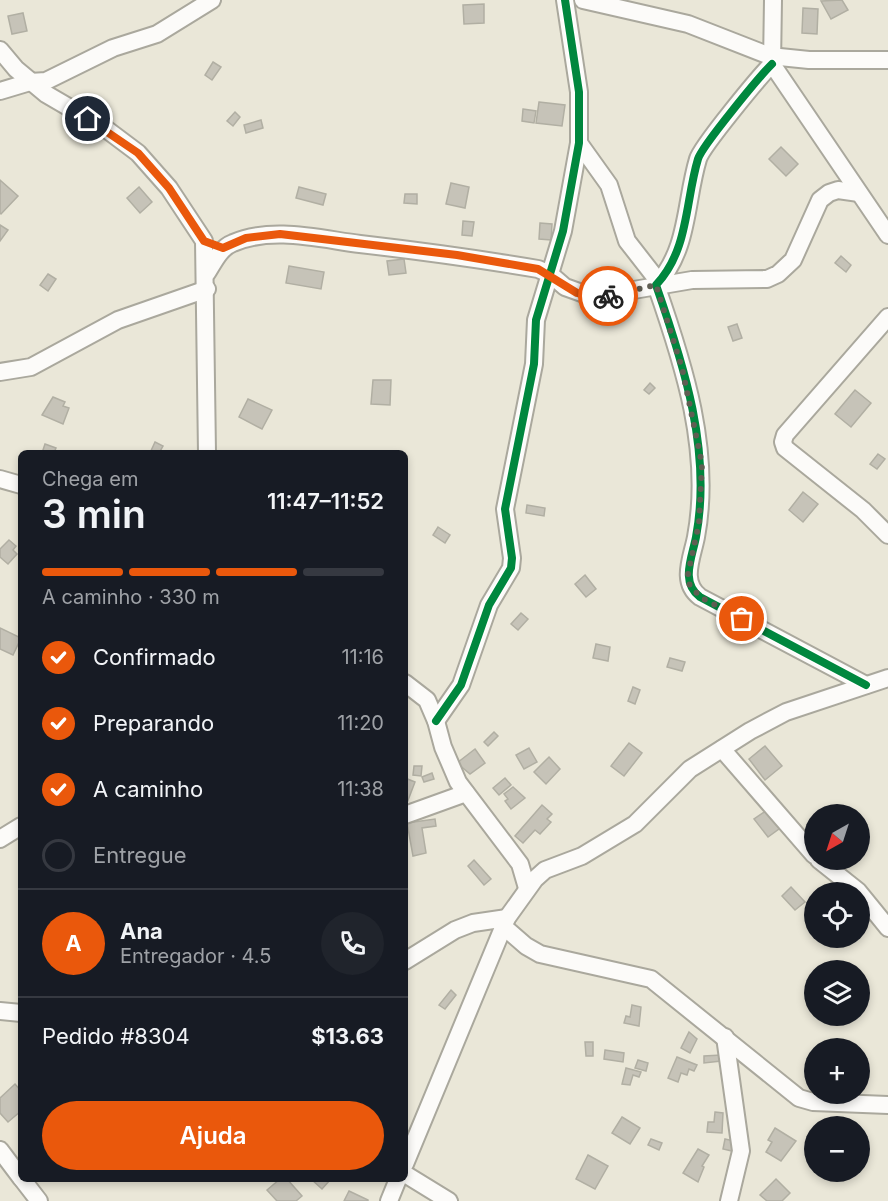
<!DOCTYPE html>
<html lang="pt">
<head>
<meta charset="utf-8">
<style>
  body { margin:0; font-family:Inter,sans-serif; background:#20242c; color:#f1f3f6; height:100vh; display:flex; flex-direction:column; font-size:22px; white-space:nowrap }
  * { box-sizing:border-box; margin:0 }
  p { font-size:20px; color:#9ea1a6 }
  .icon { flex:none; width:33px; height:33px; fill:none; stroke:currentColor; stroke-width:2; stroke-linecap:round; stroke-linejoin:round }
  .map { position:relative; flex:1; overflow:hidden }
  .panel { position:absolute; left:18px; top:450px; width:390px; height:732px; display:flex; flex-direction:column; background:#171b24; border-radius:9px; box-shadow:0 3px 9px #0003 }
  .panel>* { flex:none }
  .needle { width:39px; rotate:219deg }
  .controls { position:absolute; left:804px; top:804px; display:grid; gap:12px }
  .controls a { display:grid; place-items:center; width:66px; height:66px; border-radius:50%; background:#171b24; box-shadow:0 3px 9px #0003; font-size:30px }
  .pin { position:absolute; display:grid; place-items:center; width:51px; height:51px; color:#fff; margin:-26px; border:3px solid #fff; border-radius:50%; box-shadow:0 2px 6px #0007 }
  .courier { position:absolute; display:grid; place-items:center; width:60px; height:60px; margin:-30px; border:4px solid #ea580c; border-radius:50%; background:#fff; color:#222; box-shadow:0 2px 8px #0007 }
  .summary em { font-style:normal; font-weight:600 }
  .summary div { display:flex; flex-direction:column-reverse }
  .summary { display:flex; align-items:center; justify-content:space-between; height:102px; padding:0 24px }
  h1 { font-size:39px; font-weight:600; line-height:45px }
  .bar { display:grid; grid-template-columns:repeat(4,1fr); gap:9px 6px; align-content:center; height:72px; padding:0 24px }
  .bar i { height:8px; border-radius:4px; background:#363941 }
  .bar .active { background:#ea580c }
  .bar p { grid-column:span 4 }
  .line { display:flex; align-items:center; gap:15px; padding:0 24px; border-top:2px solid #363941 }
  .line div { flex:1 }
  .round { display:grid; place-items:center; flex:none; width:63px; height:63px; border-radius:32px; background:#20242c }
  ol { padding:0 24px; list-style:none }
  li { display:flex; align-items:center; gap:18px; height:66px }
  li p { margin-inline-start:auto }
  li .icon { padding:6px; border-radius:50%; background:#ea580c; color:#fff; stroke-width:4 }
  li:last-child { color:#9ea1a6 }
  li i { width:33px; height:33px; border:3px solid #363941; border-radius:50% }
  .cta { display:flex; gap:12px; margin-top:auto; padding:12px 24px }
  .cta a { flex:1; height:69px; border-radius:36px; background:#ea580c; color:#fff; font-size:24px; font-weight:600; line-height:69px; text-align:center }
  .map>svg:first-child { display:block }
</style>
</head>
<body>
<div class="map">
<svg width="888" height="1201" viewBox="0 0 888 1201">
  <rect width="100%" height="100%" fill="#eae7d8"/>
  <!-- building -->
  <g fill="#c6c3b8" stroke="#b1afa3" stroke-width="1.5">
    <path d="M842,0L848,10L831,19L821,1Z"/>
    <path d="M484,4V23L464,24L463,5Z"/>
    <path d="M803,8L818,9L817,34L802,33Z"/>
    <path d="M23,13L27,31L12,34L8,16Z"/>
    <path d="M213,62L221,67L212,80L205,75Z"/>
    <path d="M539,102L565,105L562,126L536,123Z"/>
    <path d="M523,109L536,111L534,123L522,121Z"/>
    <path d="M235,112L240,117L233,126L227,121Z"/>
    <path d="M261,120L263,128L246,133L244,125Z"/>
    <path d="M781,147L798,164L786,176L769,159Z"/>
    <path d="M0,180L18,196L1,214L0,213Z"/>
    <path d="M451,183L469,187L465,208L446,204Z"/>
    <path d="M139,187L152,202L140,213L127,198Z"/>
    <path d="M299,187L326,194L323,205L296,198Z"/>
    <path d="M405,194H417V204L404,203Z"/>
    <path d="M463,221L474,222L472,236L462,235Z"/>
    <path d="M540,223L552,224L551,240L539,239Z"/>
    <path d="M0,225L8,230L0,241Z"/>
    <path d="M841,256L851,265L846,272L835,263Z"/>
    <path d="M404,259L406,273L389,275L387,261Z"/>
    <path d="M289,266L324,272L321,289L286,283Z"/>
    <path d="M48,274L56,279L48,291L40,285Z"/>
    <path d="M737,324L742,338L733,341L728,327Z"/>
    <path d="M373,380H391L390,405L371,404Z"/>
    <path d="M650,383L655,388L649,394L644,390Z"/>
    <path d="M855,390L871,403L851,427L835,414Z"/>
    <path d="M53,397L65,402L63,406L69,408L63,424L42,415Z"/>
    <path d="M248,399L272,410L262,429L239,417Z"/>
    <path d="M155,442L163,446L159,453H150Z"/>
    <path d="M45,444L56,448L54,453H42Z"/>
    <path d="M878,454L885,459L877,469L870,464Z"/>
    <path d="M803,492L818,504L803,522L789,510Z"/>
    <path d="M527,505L545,508L544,516L526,513Z"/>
    <path d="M438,527L450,535L445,543L433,535Z"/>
    <path d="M9,540L16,546L13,550L17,554L8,564L0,557V549Z"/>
    <path d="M585,575L596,589L586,597L575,584Z"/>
    <path d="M521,613L528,619L518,630L511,624Z"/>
    <path d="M0,628L21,638L13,655L0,649Z"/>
    <path d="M596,644L610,647L608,661L593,658Z"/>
    <path d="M670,658L685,662L682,671L667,667Z"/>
    <path d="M633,687L640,690L635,704L628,701Z"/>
    <path d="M494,732L498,736L488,746L484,742Z"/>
    <path d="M629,743L642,753L624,776L611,766Z"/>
    <path d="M765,746L782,766L765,780L749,759Z"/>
    <path d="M529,748L537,762L524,769L516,755Z"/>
    <path d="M475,749L485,763L470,774L457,763Z"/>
    <path d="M549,757L560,769L546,784L534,772Z"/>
    <path d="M414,766H422L421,776L413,775Z"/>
    <path d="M432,773L434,779L424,782L422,777Z"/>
    <path d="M405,778L415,782L407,803L405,802Z"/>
    <path d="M505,778L511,785L499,795L493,788Z"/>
    <path d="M513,787L525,798L511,809L505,801L508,799L504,794Z"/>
    <path d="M542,805L552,814L547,819L551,822L540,834L535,830L523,843L515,836Z"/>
    <path d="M770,808L783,826L768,837L754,819Z"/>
    <path d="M435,819L436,826L422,828L426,853L413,856L407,823Z"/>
    <path d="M474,860L491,879L484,885L468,866Z"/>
    <path d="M791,887L805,902L795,910L782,896Z"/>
    <path d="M451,990L456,995L445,1009L439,1005Z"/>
    <path d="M632,1005L641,1007L639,1026L624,1023L626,1016L630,1017Z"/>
    <path d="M689,1032L697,1039L690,1053L681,1048Z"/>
    <path d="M585,1042H593V1056H586Z"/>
    <path d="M605,1050L624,1053L623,1062L604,1059Z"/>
    <path d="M721,1055V1061L704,1063V1056Z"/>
    <path d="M677,1057L697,1065L694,1071L689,1069L687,1075L681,1073L678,1082L668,1078Z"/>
    <path d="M638,1060L648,1063L646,1071L635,1068Z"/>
    <path d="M626,1068L641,1072L639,1077L633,1075L630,1085L622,1084Z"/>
    <path d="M15,1084L21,1091V1111L8,1122L0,1113V1098Z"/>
    <path d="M715,1112L723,1113L722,1133L707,1132L708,1122H714Z"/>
    <path d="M622,1117L640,1128L630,1144L612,1133Z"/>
    <path d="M775,1128L796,1141L781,1161L766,1152L772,1142L768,1140Z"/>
    <path d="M651,1139L662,1143L659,1150L648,1145Z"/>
    <path d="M725,1139L734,1141L732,1151L723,1149Z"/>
    <path d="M860,1145L868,1148L862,1164L860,1163Z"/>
    <path d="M698,1149L709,1155L702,1166L704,1167L698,1182L683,1173Z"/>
    <path d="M588,1155L608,1166L595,1189L576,1179Z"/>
    <path d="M280,1179H287L302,1196L296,1201H277L267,1190Z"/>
    <path d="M311,1179H329L330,1180L322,1189Z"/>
    <path d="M776,1179L790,1193L782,1201H767L760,1195Z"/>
    <path d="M349,1191L368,1200V1201H344Z"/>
  </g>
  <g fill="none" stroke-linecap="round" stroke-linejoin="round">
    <defs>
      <g id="minor">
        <path d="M583,0L688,24L770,56L809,60H888"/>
        <path d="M773,0L772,64L888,235"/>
        <path d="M0,50L16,69L46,94L106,129L138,153L169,188L204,241L207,453"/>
        <path d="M772,64C759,77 702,146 698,159C685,202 689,250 656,285C684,365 712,452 696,537C692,558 680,582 700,597L866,685"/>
        <path d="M0,91L30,82L46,81L113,48L157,34L212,0"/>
        <path d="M579,143L609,185L627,241L659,282"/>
        <path d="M207,273C214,262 220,248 233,243C272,226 320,239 360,244C420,251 479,259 538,269L550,274L565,287L593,297L692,280L767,279L778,274L793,260L820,200L829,193L838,190L859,193"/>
        <path d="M888,317L785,435L783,442L785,448L863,510L888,535"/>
        <path d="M0,372L31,367L118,320L207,289"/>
        <path d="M0,479L21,485"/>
        <path d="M405,683L427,700L436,721L443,747L458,782L520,864L527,888"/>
        <path d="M436,721L461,685L489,605L511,568L512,558L505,509L534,364L536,320L563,231L579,143V92L565,0"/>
        <path d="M722,749L814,855"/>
        <path d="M405,815L466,793"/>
        <path d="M0,839L21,826"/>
        <path d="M819,860L858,891L888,928"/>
        <path d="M503,926L526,946L540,954L651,979L799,1098L813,1102L888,1105"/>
        <path d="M405,961L455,930L473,923L507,918"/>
        <path d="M0,1011L21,1013"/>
        <path d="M725,1037L741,1151L729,1201"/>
        <path d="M0,1150L21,1178"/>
        <path d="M405,1164L507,918L535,879L545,870L582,856L635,824L690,769L750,731L786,712L888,678"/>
        <path d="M405,1174L449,1201"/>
        <path d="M22,1179L39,1201"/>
        <path d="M389,1201L398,1179"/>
      </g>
    </defs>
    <!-- minor casing -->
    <use href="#minor" stroke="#aaa89d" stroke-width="20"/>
    <!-- minor -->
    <use href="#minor" stroke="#fcfbf9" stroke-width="16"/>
    <defs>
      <g id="cycleway">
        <path d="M772,64C759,77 702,146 698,159C685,202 689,250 656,285C684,365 712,452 696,537C692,558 680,582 700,597L866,685"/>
        <path d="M436,721L461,685L489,605L511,568L512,558L505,509L534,364L536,320L563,231L579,143V92L565,0"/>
      </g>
    </defs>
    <!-- cycleway casing -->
    <use href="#cycleway" stroke="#fff" stroke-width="11"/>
    <!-- cycleway -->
    <use href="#cycleway" stroke="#00873e" stroke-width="8"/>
  </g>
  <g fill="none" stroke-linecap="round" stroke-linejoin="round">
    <!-- done -->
    <path stroke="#605e53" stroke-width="6" stroke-dasharray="0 10.8" d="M608,296L656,285L682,368L702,464L699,523L688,574L689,584L700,597L742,619"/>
    <!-- route -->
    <path stroke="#ea580c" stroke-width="8" d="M88,119L138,153L169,188L204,241L223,248L246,238L280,234L457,255L538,269L577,293L592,297L608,296"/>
  </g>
</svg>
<div class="controls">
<a><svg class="needle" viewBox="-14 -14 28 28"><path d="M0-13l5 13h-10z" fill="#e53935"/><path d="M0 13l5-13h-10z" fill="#9ea1a6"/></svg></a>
<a><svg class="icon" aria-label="locate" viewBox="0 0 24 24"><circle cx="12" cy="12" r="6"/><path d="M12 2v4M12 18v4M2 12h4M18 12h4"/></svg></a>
<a><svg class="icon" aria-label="layers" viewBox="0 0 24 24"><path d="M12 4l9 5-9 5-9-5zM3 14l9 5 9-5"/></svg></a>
<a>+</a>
<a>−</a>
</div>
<div class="pin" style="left:742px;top:619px;background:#ea580c"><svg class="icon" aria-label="bag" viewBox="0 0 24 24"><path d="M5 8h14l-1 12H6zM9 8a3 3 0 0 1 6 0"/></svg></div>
<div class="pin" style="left:88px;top:119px;background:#1f2937"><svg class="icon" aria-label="home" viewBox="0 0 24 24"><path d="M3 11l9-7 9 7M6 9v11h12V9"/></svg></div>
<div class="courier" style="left:608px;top:296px"><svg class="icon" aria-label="bike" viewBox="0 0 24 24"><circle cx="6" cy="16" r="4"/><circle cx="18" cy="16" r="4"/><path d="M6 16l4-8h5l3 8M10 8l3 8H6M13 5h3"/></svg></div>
<section class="panel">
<div class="summary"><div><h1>3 min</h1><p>Chega em</p></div><em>11:47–11:52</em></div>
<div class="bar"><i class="active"></i><i class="active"></i><i class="active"></i><i></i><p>A caminho · 330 m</p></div>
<ol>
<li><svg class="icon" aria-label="check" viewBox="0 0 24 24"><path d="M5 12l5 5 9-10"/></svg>Confirmado<p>11:16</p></li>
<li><svg class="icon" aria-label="check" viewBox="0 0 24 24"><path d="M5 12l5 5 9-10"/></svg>Preparando<p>11:20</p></li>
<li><svg class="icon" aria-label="check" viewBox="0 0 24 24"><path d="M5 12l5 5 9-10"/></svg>A caminho<p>11:38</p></li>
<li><i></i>Entregue</li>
</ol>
<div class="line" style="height:108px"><b class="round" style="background:#ea580c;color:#fff">A</b><div><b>Ana</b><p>Entregador · 4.5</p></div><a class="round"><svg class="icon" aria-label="phone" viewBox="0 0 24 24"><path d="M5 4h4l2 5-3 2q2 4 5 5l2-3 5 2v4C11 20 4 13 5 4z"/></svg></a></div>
<div class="line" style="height:78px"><div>Pedido #8304</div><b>$13.63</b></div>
<div class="cta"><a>Ajuda</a></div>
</section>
</div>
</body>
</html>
